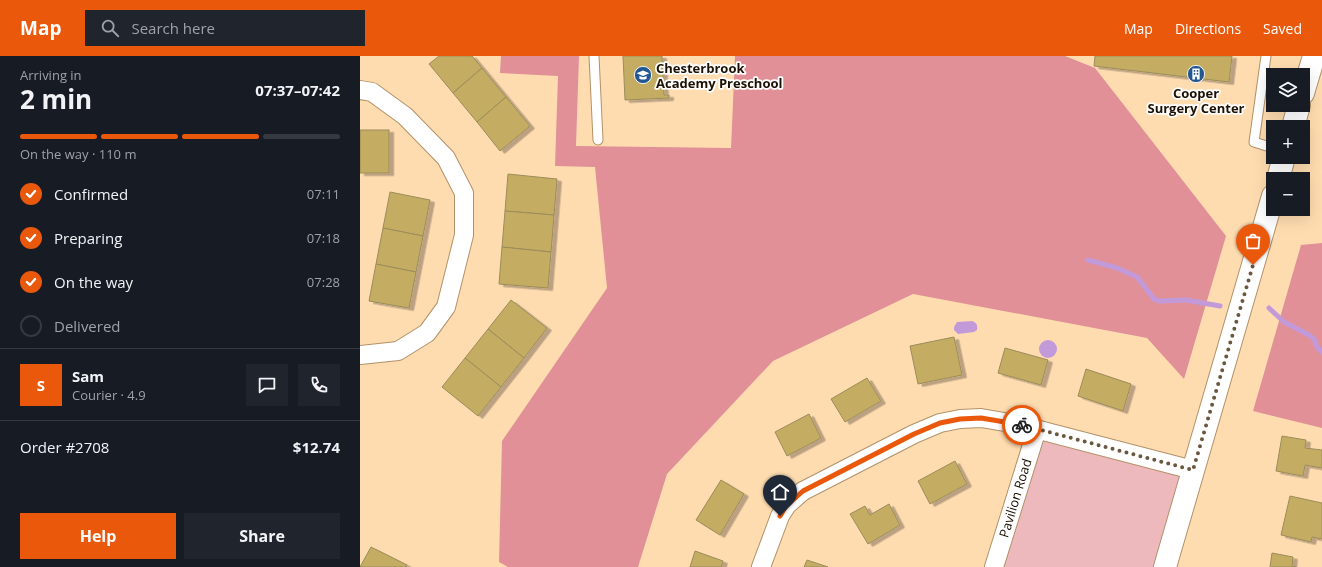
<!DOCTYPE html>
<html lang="en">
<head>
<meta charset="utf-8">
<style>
  body { margin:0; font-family:"Open Sans",sans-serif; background:#20242c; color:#f1f3f6; height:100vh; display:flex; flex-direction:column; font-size:15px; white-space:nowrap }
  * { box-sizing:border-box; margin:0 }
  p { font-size:13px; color:#9ea1a6 }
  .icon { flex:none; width:22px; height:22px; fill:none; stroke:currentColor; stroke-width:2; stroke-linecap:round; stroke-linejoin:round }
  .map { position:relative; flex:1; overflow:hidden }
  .sheet { display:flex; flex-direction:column; background:#171b24; width:360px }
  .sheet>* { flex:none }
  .fabs { position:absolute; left:906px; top:12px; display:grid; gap:8px }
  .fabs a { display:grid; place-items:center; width:44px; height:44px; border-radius:0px; background:#171b24; box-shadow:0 4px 16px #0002; font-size:20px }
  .pin { position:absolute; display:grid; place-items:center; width:34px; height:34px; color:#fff; margin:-41px -17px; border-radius:50% 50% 50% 0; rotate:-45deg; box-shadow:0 0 4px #0007 }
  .pin .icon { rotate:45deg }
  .courier { position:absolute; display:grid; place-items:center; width:40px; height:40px; margin:-20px; border:3px solid #ea580c; border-radius:50%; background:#fff; color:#222; box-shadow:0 1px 5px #0007 }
  .summary em { font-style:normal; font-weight:700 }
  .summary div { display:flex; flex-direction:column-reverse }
  .summary { display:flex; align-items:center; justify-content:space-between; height:68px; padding:0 20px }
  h1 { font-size:26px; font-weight:700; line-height:30px }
  .bar { display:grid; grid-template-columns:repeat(4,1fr); gap:6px 4px; align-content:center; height:48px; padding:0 20px }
  .bar i { height:5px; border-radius:3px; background:#363941 }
  .bar .on { background:#ea580c }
  .bar p { grid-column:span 4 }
  .line { display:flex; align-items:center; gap:10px; padding:0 20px; border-top:1px solid #363941 }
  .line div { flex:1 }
  .round { display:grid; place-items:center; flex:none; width:42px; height:42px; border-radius:0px; background:#20242c }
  ol { padding:0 20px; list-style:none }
  li { display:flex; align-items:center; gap:12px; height:44px }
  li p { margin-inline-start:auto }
  li .icon { padding:4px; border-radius:50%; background:#ea580c; color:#fff; stroke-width:4 }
  li:last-child { color:#9ea1a6 }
  li i { width:22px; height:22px; border:2px solid #363941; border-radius:50% }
  .button { display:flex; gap:8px; margin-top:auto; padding:8px 20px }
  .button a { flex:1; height:46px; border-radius:0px; background:#ea580c; color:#fff; font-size:16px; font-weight:700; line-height:46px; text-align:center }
  .button a+a { background:#20242c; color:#f1f3f6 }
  header { display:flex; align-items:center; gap:24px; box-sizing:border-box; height:56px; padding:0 20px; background:#ea580c; color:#fff }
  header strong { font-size:19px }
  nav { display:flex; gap:22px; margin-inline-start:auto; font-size:14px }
  .search { width:280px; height:36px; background:#20242c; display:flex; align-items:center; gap:10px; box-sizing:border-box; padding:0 14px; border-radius:0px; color:#9ea1a6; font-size:15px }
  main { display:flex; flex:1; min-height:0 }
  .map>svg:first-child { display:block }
</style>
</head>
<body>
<header>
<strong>Map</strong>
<div class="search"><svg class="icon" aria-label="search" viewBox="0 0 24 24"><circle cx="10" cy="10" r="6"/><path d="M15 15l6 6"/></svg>Search here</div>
<nav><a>Map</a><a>Directions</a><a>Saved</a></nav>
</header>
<main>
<section class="sheet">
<div class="summary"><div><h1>2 min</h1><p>Arriving in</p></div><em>07:37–07:42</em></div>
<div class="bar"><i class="on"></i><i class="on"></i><i class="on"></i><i></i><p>On the way · 110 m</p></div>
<ol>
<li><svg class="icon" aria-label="check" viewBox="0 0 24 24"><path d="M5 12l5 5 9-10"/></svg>Confirmed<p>07:11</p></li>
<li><svg class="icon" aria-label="check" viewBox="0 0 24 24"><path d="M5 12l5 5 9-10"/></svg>Preparing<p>07:18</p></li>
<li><svg class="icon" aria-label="check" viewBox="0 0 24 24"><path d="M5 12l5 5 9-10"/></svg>On the way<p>07:28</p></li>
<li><i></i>Delivered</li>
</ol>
<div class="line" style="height:72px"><b class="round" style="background:#ea580c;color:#fff">S</b><div><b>Sam</b><p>Courier · 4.9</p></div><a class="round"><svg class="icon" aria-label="chat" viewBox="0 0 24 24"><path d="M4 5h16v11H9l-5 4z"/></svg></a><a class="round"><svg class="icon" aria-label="phone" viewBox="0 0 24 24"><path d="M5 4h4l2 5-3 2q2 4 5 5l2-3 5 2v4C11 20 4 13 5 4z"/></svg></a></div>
<div class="line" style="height:52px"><div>Order #2708</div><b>$12.74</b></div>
<div class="button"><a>Help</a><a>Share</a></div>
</section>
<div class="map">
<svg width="962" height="511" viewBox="0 0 962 511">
  <defs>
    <filter id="shadow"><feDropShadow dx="4.5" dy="2.5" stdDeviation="0" flood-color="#0004"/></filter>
  </defs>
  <rect width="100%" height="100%" fill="#ffdcb0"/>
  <!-- green -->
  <path fill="#edb9bd" d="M677,373L833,414L805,511H634Z"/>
  <!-- forest -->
  <g fill="#e19098">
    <path d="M141,0H219L216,90L371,92L375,0H705L735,12L866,180L824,323L787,282L553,238L413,305L307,418L278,511H148L139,506L142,385L247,232L235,111L195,110L198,20L140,17Z"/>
    <path d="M962,187V372L893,355L941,189Z"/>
  </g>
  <!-- water -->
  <g fill="#c39ad9">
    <path d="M612,265C616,266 618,269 617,274L614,276L598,278L594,274V271L597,266Z"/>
    <circle cx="688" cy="293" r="9"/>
  </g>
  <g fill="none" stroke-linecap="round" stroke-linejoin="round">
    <!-- stream -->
    <g stroke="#c39ad9" stroke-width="5">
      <path d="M728,204L757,212L777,221L794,243L799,245L826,244L860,250"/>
      <path d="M909,252L924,266L949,279L954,283L957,291L962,296"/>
    </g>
  </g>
  <!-- building -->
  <g fill="#c4ad62" stroke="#9b8c5b" filter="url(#shadow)">
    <path d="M79,0H112L122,12L93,37L69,8Z"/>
    <path d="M263,0H302L304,39H309V42L265,44Z"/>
    <path d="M735,0H872L869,26L734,10Z"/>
    <path d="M122,12L146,41L117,66L93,37Z"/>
    <path d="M146,41L170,70L140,95L117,66Z"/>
    <rect x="0" y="74" width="29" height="43"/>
    <path d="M148,118L197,123L194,159L145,155Z"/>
    <path d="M30,136L70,144L63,180L23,172Z"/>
    <path d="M145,155L194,159L191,196L142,191Z"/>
    <path d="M23,172L63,180L56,216L16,208Z"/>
    <path d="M142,191L191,196L188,232L139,228Z"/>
    <path d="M16,208L56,216L49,252L9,245Z"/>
    <path d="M151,244L187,272L164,302L128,273Z"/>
    <path d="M128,273L164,302L141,331L105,302Z"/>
    <path d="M594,281L602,319L558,328L550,290Z"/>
    <path d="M645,292L688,304L681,329L638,317Z"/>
    <path d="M105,302L141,331L118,360L82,331Z"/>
    <path d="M726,313L771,328L763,355L718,340Z"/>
    <path d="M507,322L521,345L485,366L471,343Z"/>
    <path d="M449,358L461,382L427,400L415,376Z"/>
    <path d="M922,380L946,384L945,392L962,394V412L945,409L943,420L916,415Z"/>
    <path d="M595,405L607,428L570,448L558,425Z"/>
    <path d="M361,424L384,438L360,479L336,464Z"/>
    <path d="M930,440L962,447V483L952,481L951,486L921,479Z"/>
    <path d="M529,448L540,469L508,488L490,458L505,450L510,459Z"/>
    <path d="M11,491L47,509L46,511H0Z"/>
    <path d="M335,495L363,505L361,511H330Z"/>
    <path d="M912,497L933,501L932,510L936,511H910Z"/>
    <path d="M447,504L468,511H444Z"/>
  </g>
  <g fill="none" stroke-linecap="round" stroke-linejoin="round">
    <defs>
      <g id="service">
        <path d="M234,0L238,84"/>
        <path d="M906,0L894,86L913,92"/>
      </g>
      <g id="minor">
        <path d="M0,34L12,36L45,60L86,102L104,137V179L86,251L67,277L38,295L0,299"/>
        <path d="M401,511L420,460L427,449L443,435L554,378L580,367L600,363L621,362L656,368L833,414"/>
        <path d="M634,511L677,373"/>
      </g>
      <g id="secondary">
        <path d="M943,37L954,0"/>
        <path d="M933,71L939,49"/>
        <path d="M918,123L924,101"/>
        <path d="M805,511L913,140"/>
      </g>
    </defs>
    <!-- service casing -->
    <use href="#service" stroke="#b29168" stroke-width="11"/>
    <!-- minor casing -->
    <use href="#minor" stroke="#b29168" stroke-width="20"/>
    <!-- secondary casing -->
    <use href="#secondary" stroke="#b29168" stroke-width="24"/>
    <!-- service -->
    <use href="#service" stroke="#fff" stroke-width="9"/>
    <!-- minor -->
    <use href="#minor" stroke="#fff" stroke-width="18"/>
    <!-- secondary -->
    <use href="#secondary" stroke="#fff" stroke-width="22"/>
  </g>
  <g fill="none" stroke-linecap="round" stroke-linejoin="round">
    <!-- done -->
    <path stroke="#6b573f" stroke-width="4" stroke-dasharray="0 7.2" d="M662,369L833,414L893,209"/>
    <!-- route -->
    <path stroke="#ea580c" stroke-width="5" d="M420,460L426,450L443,435L554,378L580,367L600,363L621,362L662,369"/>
  </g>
  <!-- icons -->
  <defs>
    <symbol id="building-disc" viewBox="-11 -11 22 22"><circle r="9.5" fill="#23578f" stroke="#fff"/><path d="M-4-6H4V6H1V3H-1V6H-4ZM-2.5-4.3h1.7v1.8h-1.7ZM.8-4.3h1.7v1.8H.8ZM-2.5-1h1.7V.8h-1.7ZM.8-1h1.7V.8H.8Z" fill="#fff"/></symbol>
    <symbol id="school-disc" viewBox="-11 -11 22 22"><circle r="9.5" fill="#23578f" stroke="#fff"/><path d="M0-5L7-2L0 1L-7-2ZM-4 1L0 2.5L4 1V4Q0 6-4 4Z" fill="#fff"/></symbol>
  </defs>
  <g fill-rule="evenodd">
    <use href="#building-disc" x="826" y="8" width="20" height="20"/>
    <use href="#school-disc" x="273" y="9" width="20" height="20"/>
  </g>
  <g text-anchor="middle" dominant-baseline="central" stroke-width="3.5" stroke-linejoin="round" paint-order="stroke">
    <!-- poi labels -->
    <g font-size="13" font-weight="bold" fill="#1c1002" stroke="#fff" text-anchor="start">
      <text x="296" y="12">Chesterbrook<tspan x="296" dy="15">Academy Preschool</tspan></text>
      <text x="836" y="37" text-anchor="middle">Cooper<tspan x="836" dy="15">Surgery Center</tspan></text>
    </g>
    <!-- street labels -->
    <g font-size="13" fill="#1c1002" stroke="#fff">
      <text transform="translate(655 442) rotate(-73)">Pavilion Road</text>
    </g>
  </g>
</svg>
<div class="fabs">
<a><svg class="icon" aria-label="layers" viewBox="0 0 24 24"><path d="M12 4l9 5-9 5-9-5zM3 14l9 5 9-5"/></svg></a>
<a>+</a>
<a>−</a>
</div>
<div class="pin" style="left:893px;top:209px;background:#ea580c"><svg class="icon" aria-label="bag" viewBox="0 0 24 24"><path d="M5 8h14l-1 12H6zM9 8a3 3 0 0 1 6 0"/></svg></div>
<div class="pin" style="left:420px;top:460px;background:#1f2937"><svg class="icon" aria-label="home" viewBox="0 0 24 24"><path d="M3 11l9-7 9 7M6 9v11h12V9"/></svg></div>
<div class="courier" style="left:662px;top:369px"><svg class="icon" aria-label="bike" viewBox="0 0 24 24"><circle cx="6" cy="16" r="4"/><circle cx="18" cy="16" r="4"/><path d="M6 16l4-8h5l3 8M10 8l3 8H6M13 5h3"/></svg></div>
</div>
</main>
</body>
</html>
